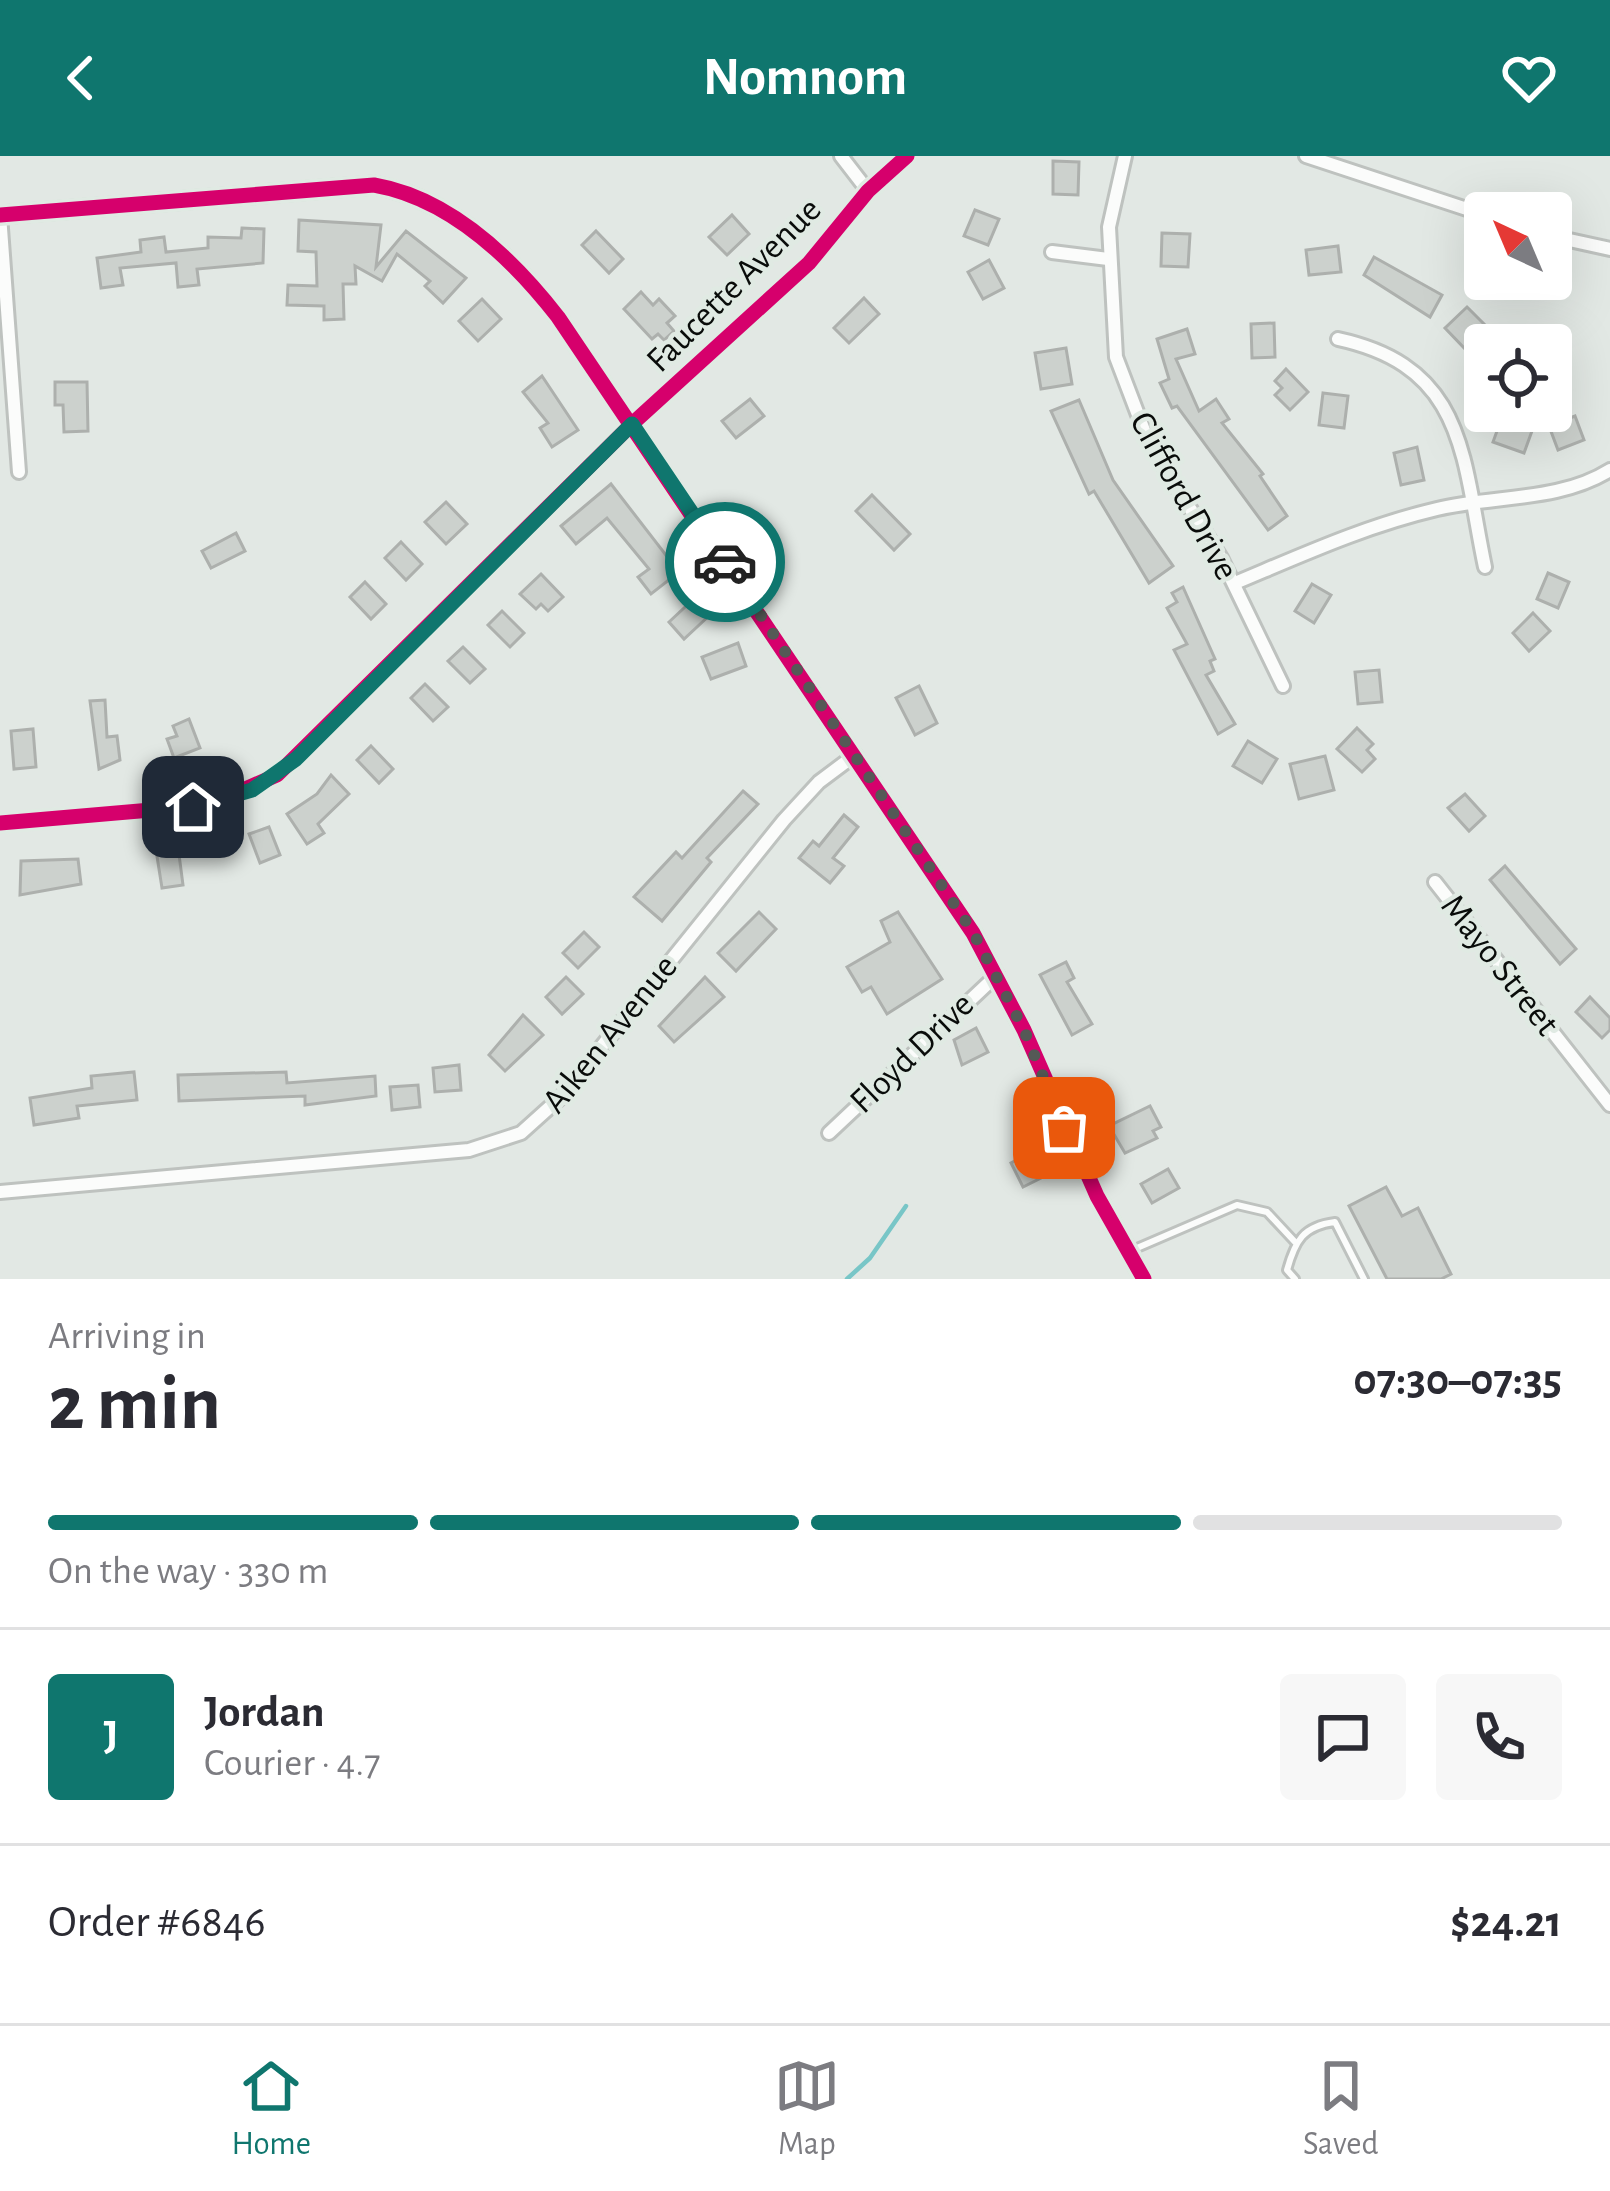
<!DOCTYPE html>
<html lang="en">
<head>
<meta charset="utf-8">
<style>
  body { margin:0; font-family:"Alegreya Sans",sans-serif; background:#f7f7f7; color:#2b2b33; height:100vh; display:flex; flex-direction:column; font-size:45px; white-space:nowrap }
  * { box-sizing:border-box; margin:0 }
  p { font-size:39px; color:#7c7c81 }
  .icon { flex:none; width:66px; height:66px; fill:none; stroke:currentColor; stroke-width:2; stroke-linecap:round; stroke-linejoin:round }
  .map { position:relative; height:1123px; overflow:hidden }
  .drawer { display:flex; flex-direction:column; background:#fff; flex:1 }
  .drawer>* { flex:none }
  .needle { width:78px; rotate:316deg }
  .controls { position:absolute; left:1464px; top:36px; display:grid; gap:24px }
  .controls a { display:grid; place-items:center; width:108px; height:108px; border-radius:12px; background:#fff; box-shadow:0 12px 48px #0002; font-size:60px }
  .pin { position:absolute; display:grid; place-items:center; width:102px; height:102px; color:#fff; margin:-51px; border-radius:24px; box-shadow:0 6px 18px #0006 }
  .courier { position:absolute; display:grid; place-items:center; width:120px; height:120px; margin:-60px; border:9px solid #0f766e; border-radius:50%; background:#fff; color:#222; box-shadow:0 3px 15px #0007 }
  .headline em { font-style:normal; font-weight:600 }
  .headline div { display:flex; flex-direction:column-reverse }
  .headline { display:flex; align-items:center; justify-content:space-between; height:204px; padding:0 48px }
  h1 { font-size:78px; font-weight:600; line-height:90px }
  .bar { display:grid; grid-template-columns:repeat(4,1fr); gap:18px 12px; align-content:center; height:144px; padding:0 48px }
  .bar i { height:15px; border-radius:9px; background:#e1e1e2 }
  .bar .active { background:#0f766e }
  .bar p { grid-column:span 4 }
  .line { display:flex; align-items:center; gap:30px; padding:0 48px; border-top:3px solid #e1e1e2 }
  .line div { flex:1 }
  .round { display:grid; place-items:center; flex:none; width:126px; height:126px; border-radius:12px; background:#f7f7f7 }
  header { display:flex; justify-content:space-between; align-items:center; height:156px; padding:0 48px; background:#0f766e; color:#fff; font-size:54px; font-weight:600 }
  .tabs { display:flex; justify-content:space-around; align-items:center; height:168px; border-top:3px solid #e1e1e2; background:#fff; font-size:33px; color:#7c7c81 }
  .tabs a { display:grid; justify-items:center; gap:6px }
  .tabs .active { color:#0f766e }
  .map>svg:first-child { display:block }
</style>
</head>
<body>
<header><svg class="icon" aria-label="back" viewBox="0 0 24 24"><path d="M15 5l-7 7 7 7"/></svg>Nomnom<svg class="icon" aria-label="heart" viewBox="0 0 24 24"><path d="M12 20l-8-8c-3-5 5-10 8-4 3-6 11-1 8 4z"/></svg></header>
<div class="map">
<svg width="1610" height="1123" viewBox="0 0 1610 1123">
  <rect width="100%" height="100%" fill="#e2e8e4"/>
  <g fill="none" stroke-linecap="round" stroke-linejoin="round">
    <!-- stream -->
    <path stroke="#78c6c7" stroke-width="4.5" d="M847,1123L870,1102L906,1050"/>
  </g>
  <!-- building -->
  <g fill="#ccd1cd" stroke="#adb0ad" stroke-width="3">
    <path d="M1053,5L1079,6L1078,39L1053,38Z"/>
    <path d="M975,54L999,63L988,89L964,80Z"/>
    <path d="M732,59L749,78L727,99L709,81Z"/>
    <path d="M299,64L381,69L376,111L406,75L466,122L443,147L425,130L430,125L397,98L382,125L355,110L356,128H343L344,163L324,164V150L287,149L288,129L317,130L316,96L298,95Z"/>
    <path d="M242,72L264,73L263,107L197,113L199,129L178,131L176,107L120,112L123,129L101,132L97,102L141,96L140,84L164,81L166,96L208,92V81L241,82Z"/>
    <path d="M596,75L623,103L609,117L582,89Z"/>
    <path d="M1162,77L1190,78L1188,111L1161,110Z"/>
    <path d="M1338,90L1341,116L1309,119L1306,94Z"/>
    <path d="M1374,101L1442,139L1430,161L1364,119Z"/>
    <path d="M989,104L1004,132L983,143L968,116Z"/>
    <path d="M641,136L653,149L659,143L675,160L667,167L674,175L664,184L658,178L652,183L624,153Z"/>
    <path d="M864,142L879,158L849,187L834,172Z"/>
    <path d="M482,143L501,163L478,185L459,165Z"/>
    <path d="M1467,151L1490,174L1468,196L1445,172Z"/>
    <path d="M1274,167L1275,201L1252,202L1251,168Z"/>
    <path d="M1187,173L1195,198L1176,203L1199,255L1216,243L1229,263L1222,267L1263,318L1260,320L1287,360L1268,374L1177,250L1172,252L1160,227L1169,223L1157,183Z"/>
    <path d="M1066,192L1072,228L1041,233L1035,197Z"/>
    <path d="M1286,213L1308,236L1290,254L1275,239L1282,232L1275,225Z"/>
    <path d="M542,220L578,274L552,291L540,272L548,267L523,236Z"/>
    <path d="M55,226H87L88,275L64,276L63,249H55Z"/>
    <path d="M1323,237L1348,240L1344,272L1319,269Z"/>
    <path d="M750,243L764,260L736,282L722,265Z"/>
    <path d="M1079,244L1113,324L1173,410L1149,427L1094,335L1089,338L1051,255Z"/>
    <path d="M1575,260L1584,284L1558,294L1549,270Z"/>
    <path d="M1501,264L1532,275L1524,297L1493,286Z"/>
    <path d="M1417,291L1424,324L1401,329L1394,297Z"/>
    <path d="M611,328L679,416L651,438L638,421L649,413L607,362L576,388L561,370Z"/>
    <path d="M872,339L910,378L894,394L856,355Z"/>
    <path d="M446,346L467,368L446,388L425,366Z"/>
    <path d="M236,377L245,395L211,412L202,395Z"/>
    <path d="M401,386L422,408L406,424L385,402Z"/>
    <path d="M1548,417L1569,426L1558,452L1537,443Z"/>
    <path d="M541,418L563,441L548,455L541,448L536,453L520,438Z"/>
    <path d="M365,426L386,448L371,463L350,441Z"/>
    <path d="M1312,428L1331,439L1314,467L1295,455Z"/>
    <path d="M1183,431L1215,503L1210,505L1214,515L1206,519L1235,568L1218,578L1174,494L1187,488L1167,452L1177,446L1172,437Z"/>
    <path d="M697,440L712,457L684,483L669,466Z"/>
    <path d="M502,455L524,477L510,491L488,469Z"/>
    <path d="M1533,457L1550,475L1529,495L1513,477Z"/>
    <path d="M738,487L746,510L711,523L702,501Z"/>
    <path d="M463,491L485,513L470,527L448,505Z"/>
    <path d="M1379,514L1382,546L1358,548L1355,516Z"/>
    <path d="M425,528L448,551L433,565L411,542Z"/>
    <path d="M919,530L937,567L915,579L896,542Z"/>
    <path d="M105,544L107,581L117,580L120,604L99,613L90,545Z"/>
    <path d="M189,563L200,592L174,602L167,583L177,580L173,570Z"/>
    <path d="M1357,572L1373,588L1367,594L1375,603L1362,616L1337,593Z"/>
    <path d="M33,573L36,611L14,613L11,575Z"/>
    <path d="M1248,585L1277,603L1262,627L1233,610Z"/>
    <path d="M371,590L393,613L379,627L357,604Z"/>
    <path d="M1325,600L1334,634L1299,643L1290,608Z"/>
    <path d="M331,619L349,638L318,668L324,677L307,688L287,658L317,638Z"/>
    <path d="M743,635L758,648L707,702L711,706L662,765L634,741L676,696L682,702Z"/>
    <path d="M1465,638L1485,660L1469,675L1448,652Z"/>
    <path d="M844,659L858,671L833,702L844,710L830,727L799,702L813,685L819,690Z"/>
    <path d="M269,671L280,699L260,707L249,678Z"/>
    <path d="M178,691L183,729L162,732L156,694Z"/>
    <path d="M78,703L81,728L20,739L21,705Z"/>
    <path d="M1505,710L1576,793L1560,808L1490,724Z"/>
    <path d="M759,756L776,773L736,815L718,797Z"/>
    <path d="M898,756L942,823L887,858L871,831L862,836L847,811L890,786L881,765Z"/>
    <path d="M584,776L599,791L578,812L563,797Z"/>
    <path d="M1066,806L1074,822L1067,826L1092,868L1072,879L1040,819Z"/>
    <path d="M566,821L583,838L562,858L546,841Z"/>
    <path d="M705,821L724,841L674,886L659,870Z"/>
    <path d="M1590,841L1610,862V874L1602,882L1576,856Z"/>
    <path d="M523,859L543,879L505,915L489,899Z"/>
    <path d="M976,872L988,896L962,909L954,884Z"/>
    <path d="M459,909L461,934L435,936L433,912Z"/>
    <path d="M134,916L137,944L77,950L79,962L34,969L30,942L92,932L91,920Z"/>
    <path d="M286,916L287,927L375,920L376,940L305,949V940L179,945L178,919Z"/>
    <path d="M418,929L420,951L392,954L390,931Z"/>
    <path d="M1150,950L1161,971L1153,975L1157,982L1125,997L1109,970Z"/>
    <path d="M1041,992L1049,1018L1023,1031L1011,1007Z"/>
    <path d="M1168,1013L1179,1032L1152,1047L1141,1028Z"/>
    <path d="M1386,1031L1402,1060L1418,1052L1451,1118L1441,1123H1387L1349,1050Z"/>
  </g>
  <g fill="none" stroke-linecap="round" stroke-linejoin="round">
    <defs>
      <g id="service">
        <path d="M1130,1095L1237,1049L1267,1056L1295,1086"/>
        <path d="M1295,1123L1287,1114C1295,1085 1303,1070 1335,1066L1364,1123"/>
      </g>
      <g id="minor">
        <path d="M841,0L868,35"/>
        <path d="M1125,0L1109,71L1116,201L1148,285L1221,402L1283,530"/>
        <path d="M1306,0L1485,59"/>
        <path d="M0,59L19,316"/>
        <path d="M1551,80L1610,93"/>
        <path d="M1052,96L1108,103"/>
        <path d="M1338,183C1467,211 1462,302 1485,411"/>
        <path d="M1235,427C1302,399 1365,370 1437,353C1494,339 1559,346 1610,314"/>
        <path d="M0,667L209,649L277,619L632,268L809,107L868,35L907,0"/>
        <path d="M1435,726L1610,949"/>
        <path d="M829,977L997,819"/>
        <path d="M0,1036L469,994L521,977L561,941L784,664L819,626L855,599"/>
      </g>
      <path id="tertiary" d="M0,59L374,29C449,42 512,102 558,161L973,777L1024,874L1097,1040L1144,1123"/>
    </defs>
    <!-- service casing -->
    <use href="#service" stroke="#bec2bf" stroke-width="12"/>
    <!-- minor casing -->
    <use href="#minor" stroke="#bec2bf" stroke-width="18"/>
    <!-- tertiary casing -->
    <use href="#tertiary" stroke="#bec2bf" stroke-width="21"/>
    <!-- service -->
    <use href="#service" stroke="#fbfcfb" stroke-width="6"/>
    <!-- minor -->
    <use href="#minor" stroke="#fbfcfb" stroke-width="12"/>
    <!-- tertiary -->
    <use href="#tertiary" stroke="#fbfcfb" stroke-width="15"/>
    <defs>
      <g id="cycleway">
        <path d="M0,59L374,29C449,42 512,102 558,161L973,777L1024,874L1097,1040L1144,1123"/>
        <path d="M0,667L209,649L277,619L632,268L809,107L868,35L907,0"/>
      </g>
    </defs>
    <!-- cycleway casing -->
    <use href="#cycleway" stroke="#e0eae3" stroke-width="22"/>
    <!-- cycleway -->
    <use href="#cycleway" stroke="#d6006c" stroke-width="15"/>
  </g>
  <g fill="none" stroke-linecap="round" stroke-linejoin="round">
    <!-- done -->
    <path stroke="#555956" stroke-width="12" stroke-dasharray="0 21.6" d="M725,406L973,776L1024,874L1064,972"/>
    <!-- route -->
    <path stroke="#0f766e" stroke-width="15" d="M193,651L252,634L296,603L632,268L725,406"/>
  </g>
  <g text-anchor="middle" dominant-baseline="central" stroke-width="9" stroke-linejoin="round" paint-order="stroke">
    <!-- street labels -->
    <g font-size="36" fill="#090c0a" stroke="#e0eae3">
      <text transform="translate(734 129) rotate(-45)">Faucette Avenue</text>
      <text transform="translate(1184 340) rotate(61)">Clifford Drive</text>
      <text transform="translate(1500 809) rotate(52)">Mayo Street</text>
      <text transform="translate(610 878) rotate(-51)">Aiken Avenue</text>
      <text transform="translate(912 897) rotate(-44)">Floyd Drive</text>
    </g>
  </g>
</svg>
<div class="controls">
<a><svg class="needle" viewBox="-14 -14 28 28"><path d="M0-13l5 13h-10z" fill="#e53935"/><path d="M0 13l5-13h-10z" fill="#7c7c81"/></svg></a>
<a><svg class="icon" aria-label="locate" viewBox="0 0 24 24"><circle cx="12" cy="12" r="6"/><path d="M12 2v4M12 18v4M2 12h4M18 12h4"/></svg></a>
</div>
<div class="pin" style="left:1064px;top:972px;background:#ea580c"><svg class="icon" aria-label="bag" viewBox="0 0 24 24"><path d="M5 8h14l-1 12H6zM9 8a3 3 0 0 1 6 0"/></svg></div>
<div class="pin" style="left:193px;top:651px;background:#1f2937"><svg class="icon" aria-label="home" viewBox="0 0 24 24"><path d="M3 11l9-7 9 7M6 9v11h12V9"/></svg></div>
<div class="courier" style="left:725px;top:406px"><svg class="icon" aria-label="car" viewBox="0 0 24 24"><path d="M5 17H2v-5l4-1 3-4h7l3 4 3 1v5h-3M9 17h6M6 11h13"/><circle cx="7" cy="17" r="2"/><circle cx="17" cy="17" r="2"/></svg></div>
</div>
<section class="drawer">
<div class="headline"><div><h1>2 min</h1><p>Arriving in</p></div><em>07:30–07:35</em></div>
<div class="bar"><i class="active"></i><i class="active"></i><i class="active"></i><i></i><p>On the way · 330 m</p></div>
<div class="line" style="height:216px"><b class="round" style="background:#0f766e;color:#fff">J</b><div><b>Jordan</b><p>Courier · 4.7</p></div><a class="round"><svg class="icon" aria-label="chat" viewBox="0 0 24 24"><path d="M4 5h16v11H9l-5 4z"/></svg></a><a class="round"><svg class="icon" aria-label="phone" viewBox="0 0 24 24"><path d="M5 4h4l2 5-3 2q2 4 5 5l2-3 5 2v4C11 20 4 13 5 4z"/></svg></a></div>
<div class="line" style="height:156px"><div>Order #6846</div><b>$24.21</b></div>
</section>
<nav class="tabs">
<a class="active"><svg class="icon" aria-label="home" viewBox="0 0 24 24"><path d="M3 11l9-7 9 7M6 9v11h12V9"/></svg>Home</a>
<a><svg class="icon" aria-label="map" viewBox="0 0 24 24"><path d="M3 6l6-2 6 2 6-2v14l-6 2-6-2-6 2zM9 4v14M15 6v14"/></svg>Map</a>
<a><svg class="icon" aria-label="saved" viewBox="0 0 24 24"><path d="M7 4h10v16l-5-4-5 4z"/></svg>Saved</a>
</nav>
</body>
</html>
